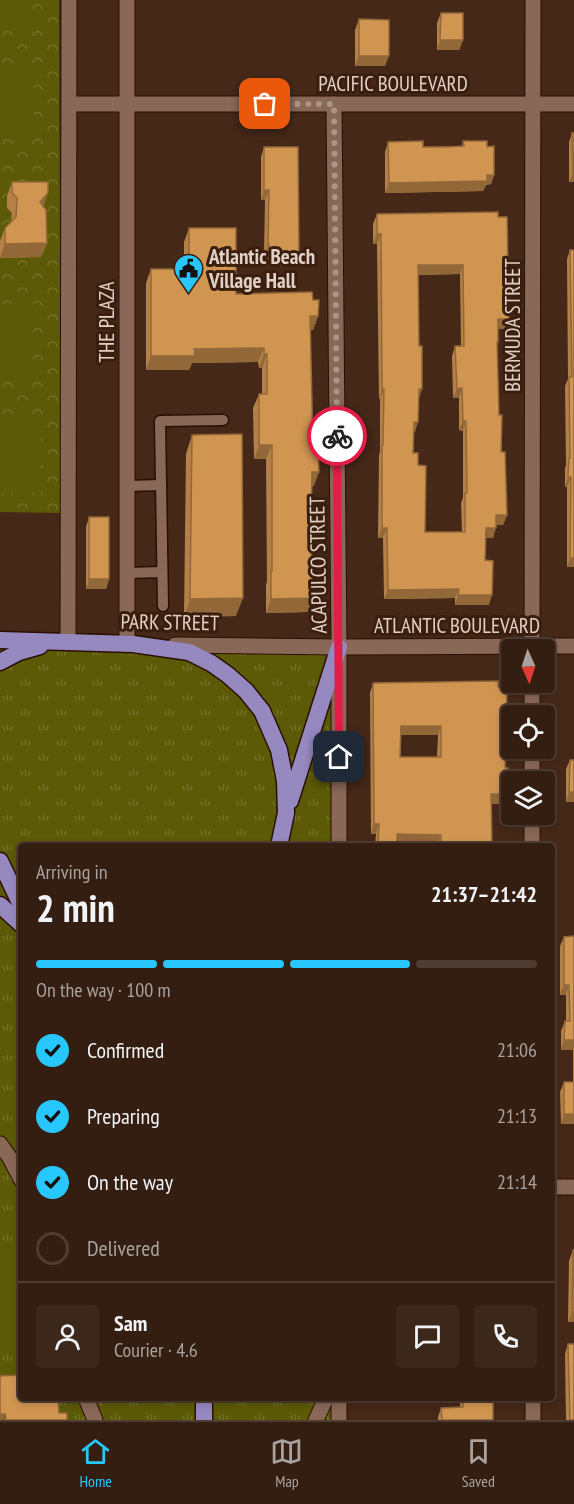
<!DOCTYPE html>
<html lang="en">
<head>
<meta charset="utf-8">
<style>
  body { margin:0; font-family:"PT Sans Narrow",sans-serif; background:#3c271b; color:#f1f3f6; height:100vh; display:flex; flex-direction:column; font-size:22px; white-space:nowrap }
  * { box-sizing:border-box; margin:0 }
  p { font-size:20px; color:#a9a29f }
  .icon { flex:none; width:33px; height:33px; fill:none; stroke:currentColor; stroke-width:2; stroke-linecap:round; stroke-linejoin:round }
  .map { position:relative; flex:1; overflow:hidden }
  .panel { position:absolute; left:18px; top:843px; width:537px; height:558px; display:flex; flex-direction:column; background:#341e12; border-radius:6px; box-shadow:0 3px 9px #0003,0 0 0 2px #4e3c32 }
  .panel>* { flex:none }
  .needle { width:39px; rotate:177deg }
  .tools { position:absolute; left:501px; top:639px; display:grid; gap:12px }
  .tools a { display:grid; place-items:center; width:54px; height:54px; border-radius:6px; background:#341e12; box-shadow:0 3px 9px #0003,0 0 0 2px #4e3c32; font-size:30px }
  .pin { position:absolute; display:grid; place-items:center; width:51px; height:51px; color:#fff; margin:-26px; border-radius:12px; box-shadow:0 3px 9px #0006 }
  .courier { position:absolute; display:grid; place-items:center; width:60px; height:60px; margin:-30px; border:4px solid #e11d48; border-radius:50%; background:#fff; color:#222; box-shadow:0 2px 8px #0007 }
  .head em { font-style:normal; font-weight:800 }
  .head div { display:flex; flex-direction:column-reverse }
  .head { display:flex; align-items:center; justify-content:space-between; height:102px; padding:0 18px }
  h1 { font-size:39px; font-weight:800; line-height:45px }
  .bar { display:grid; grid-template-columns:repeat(4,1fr); gap:9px 6px; align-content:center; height:72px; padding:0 18px }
  .bar i { height:8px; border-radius:4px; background:#4e3c32 }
  .bar .on { background:#28c8ff }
  .bar p { grid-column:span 4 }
  .line { display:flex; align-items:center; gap:15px; padding:0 18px; border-top:2px solid #4e3c32 }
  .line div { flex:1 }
  .round { display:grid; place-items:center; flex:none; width:63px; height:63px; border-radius:6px; background:#3c271b }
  ol { padding:0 18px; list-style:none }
  li { display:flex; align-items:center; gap:18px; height:66px }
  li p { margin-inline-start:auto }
  li .icon { padding:6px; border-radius:50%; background:#28c8ff; color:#111; stroke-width:4 }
  li:last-child { color:#a9a29f }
  li i { width:33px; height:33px; border:3px solid #4e3c32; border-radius:50% }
  .tabs { display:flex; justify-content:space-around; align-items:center; height:84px; border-top:2px solid #4e3c32; background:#341e12; font-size:16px; color:#a9a29f }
  .tabs a { display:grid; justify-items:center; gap:3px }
  .tabs .on { color:#28c8ff }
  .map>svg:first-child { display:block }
</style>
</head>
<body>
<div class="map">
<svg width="574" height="1420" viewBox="0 0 574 1420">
  <defs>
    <pattern id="grass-tufts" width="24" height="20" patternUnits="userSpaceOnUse" patternTransform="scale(1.5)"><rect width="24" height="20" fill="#5c5a06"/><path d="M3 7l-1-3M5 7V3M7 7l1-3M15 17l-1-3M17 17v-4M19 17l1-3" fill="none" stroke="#737129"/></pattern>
    <pattern id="park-crowns" width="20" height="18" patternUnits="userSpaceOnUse" patternTransform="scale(1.5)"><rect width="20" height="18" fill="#5c5a06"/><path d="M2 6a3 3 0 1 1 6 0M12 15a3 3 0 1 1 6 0" fill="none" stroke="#737129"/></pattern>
  </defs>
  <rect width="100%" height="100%" fill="#452818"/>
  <!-- grass -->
  <path fill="url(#grass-tufts)" d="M0,643L339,647V846H21V1398H339V1420H0Z"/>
  <!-- park -->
  <path fill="url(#park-crowns)" d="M0,0H59L61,513L0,512Z"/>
  <!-- pitch -->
  <g fill="#5c5a06">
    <rect x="0" y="0" width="33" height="26"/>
    <rect x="0" y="66" width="34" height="73"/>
    <path d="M0,304H33V377L0,376Z"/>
    <rect x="0" y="414" width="41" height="79"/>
    <rect x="0" y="1261" width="21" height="92"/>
  </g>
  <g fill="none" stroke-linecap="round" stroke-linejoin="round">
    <defs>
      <g id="service">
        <path d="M127,486L161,485"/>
        <path d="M127,573L162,572"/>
        <path d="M163,606L160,421L223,420"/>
      </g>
      <g id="minor">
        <path d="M69,104H574"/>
        <path d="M334,104L339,647V846"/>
        <path d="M68,642L69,0"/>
        <path d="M127,644V0"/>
        <path d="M175,645L339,647L574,646"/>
        <path d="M532,650L533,0"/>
        <path d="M532,682V716"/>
        <path d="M532,748V782"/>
        <path d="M532,814V846"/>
        <path d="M0,1144L10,1158L21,1179"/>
        <path d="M552,1187H574"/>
        <path d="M86,1398L95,1420"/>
        <path d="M533,1398V1420"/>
        <path d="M316,1420L326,1398"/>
        <path d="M339,1420V1398"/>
      </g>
      <g id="trunk">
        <path d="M0,640L133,644L189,652L211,663L228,675L246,691L262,711L279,750L285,781L286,813L279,846"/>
        <path d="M0,662L19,652L40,646"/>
        <path d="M290,801L339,647"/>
        <path d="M0,861L21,905"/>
        <path d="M0,905L21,924"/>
        <path d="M204,1420V1398"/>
      </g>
    </defs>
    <!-- service casing -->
    <use href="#service" stroke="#2a0f02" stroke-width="13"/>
    <!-- minor casing -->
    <use href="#minor" stroke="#2a0f02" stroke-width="17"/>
    <!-- trunk casing -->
    <use href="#trunk" stroke="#2a0f02" stroke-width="19"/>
    <!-- service -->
    <use href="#service" stroke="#8a6857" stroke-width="10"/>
    <!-- minor -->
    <use href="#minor" stroke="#8a6857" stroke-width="15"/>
    <!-- trunk -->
    <use href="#trunk" stroke="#9589c0" stroke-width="16"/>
  </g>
  <!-- wall -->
  <g fill="#b48047" fill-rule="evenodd">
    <path d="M441,13L463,40L459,50H437V23Z"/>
    <path d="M359,19L385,66H355V30Z"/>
    <path d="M572,133H574V182H569V142Z"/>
    <path d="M463,141L487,147L494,175L491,184L486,185L483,191L385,193V152L388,142L423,147L462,146Z"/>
    <path d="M264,147L299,255L295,266H266V256H264L265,200H261V157Z"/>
    <path d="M12,182L43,206L47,243L41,257L0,258V241L5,228L11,222L12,213L7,208V196Z"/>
    <path d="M498,212L509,319L505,329H498V342L497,345L499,415L507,515L503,525H496L493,538H486L485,560L489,605H455V598L384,599L383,538H378L379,455L380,452V399H379L377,244H373V224L377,214ZM460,274L461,346H455L452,356L453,398H459V430L463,431V498L461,503L462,532H425L418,465L413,453L414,432H415L419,398L418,275Z"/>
    <path d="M189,228L236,294L313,300L318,316L313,330H310L314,486H312L308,612L266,613V585L267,581L266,459H254L253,408L259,394H262V368H259L258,362L192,363L189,370H146V283L151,269H184V242Z"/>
    <path d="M570,250L574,567H567V487H565V468L566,465L565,386L568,379L567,259Z"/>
    <path d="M192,435L236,616L184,617L186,454Z"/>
    <path d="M89,517L109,579L106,589H86V527Z"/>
    <path d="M373,683L505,768L507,794L504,804H491L492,846H438V844H397V846H375L376,834H371L370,693ZM401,735H438L437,757H400Z"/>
    <path d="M570,760L574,802H566V769Z"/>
    <path d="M574,936V1124H561L560,1092L564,1082H573V1050H561V1031L565,1021H566V995H560V946L564,937Z"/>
    <path d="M573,1250H574V1322H568L569,1261Z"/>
    <path d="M568,1344L574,1420H566L565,1354Z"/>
    <path d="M460,1398H495L493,1403V1420H438V1417L441,1408L460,1407Z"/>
  </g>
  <!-- shaded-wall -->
  <g fill="#926839">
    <path d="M440,40H463L459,50H437Z"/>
    <path d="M359,56H389L385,66H355Z"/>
    <path d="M573,173H574V182H569Z"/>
    <path d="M494,175L491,184L486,185L483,191L385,193L389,183Z"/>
    <path d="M264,190H269L265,200H261Z"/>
    <path d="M48,193L43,208L40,202Z"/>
    <path d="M377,234H381L377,244H373Z"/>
    <path d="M47,243L41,257L0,258L5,244Z"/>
    <path d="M269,245L266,256H264L268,246Z"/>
    <path d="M299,255L295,266H266L269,256Z"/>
    <path d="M418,265H463L460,274L415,275Z"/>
    <path d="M310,316H318L313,330H305Z"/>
    <path d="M498,319H509L505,329H494Z"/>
    <path d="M264,348L258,362L192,363L189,370H146L151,356L194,349Z"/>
    <path d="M264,354H267L262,368H259Z"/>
    <path d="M462,388L459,398H453L457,389Z"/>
    <path d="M382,389H384L380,399H379Z"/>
    <path d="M419,389H422L419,398Z"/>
    <path d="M463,421H466L463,431L459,430Z"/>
    <path d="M414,422H418L415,432H410Z"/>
    <path d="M259,445H272L266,459H254Z"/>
    <path d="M312,472H319L314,486H307Z"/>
    <path d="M568,477H571L567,487H565Z"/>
    <path d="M496,515H507L503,525H492Z"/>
    <path d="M382,528H387L383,538H378Z"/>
    <path d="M486,528H496L493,538H483Z"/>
    <path d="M570,558H574V567H567Z"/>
    <path d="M89,579H109L106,589H86Z"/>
    <path d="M459,589L455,598L384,599L388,590Z"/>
    <path d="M458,595H492L489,605H455Z"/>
    <path d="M243,598L236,616L184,617L190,599Z"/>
    <path d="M313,598L308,612L266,613L271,599Z"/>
    <path d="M401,726H441L438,735H398Z"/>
    <path d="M569,792H574V802H566Z"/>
    <path d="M491,794H507L504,804H488Z"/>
    <path d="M374,824H379L376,834H371Z"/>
    <path d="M397,834L441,835L438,844H393Z"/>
    <path d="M564,985H569L566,995H560Z"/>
    <path d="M564,1040H574V1047L573,1050H561Z"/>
    <path d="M564,1114H574V1124H561Z"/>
    <path d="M572,1312H574V1322H568Z"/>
    <path d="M0,1414H5L3,1420H0Z"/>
  </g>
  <!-- building -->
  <g fill="#d19552" stroke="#926839" stroke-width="1.5" fill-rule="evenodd">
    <path d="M441,13H463V40H440Z"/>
    <path d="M359,19L389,20V56H359Z"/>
    <path d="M572,133H574V173H573Z"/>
    <path d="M423,141V147H447L464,146L463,141H487V147L494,146V175H487V181L389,183L388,142Z"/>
    <path d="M264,147H298L299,255L269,256V245L268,246L269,190H264Z"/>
    <path d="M12,182H48V193L40,202L46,210L47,243L5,244V228L16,217L17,198L12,193Z"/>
    <path d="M498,212V217H507L509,319H498V342H497L499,415H502L501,452H505L507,515H496V528H486L485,560L493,561L492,595H458L459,589L388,590L387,528H382V445H383L384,389H382L381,234H377V214ZM418,265H463L464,346H455L457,389L462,388L463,421H466L467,493H465V532H425L426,466L418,465V453H413L414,422H418L419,389H422V346H419Z"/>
    <path d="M189,228H236V294L312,292L313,300H319L318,316H310L313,449H318L319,472H312L311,545L313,598L271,599V571H272V445H259V394H267V354H264V348L194,349L195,356H151V269H189Z"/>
    <path d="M570,250H574V558H570L571,477H568L569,458H570L569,377H572Z"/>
    <path d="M242,434L243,598L190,599L192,435Z"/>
    <rect x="89" y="517" width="20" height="62"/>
    <path d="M498,681V687H507L505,768H508L507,794H491L492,846H441V835L397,834V846H378L379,824H374L373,683ZM401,726H441V757H400Z"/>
    <path d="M570,760H574V792H569Z"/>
    <path d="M574,936V1040H564L565,1021H570L569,985H564V937Z"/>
    <rect x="564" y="1082" width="10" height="32"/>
    <path d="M573,1250H574V1312H572Z"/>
    <path d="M568,1344H574V1420H570Z"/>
    <path d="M21,1375V1398H58L59,1413H67V1420H6L5,1414H0V1376Z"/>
    <path d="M463,1398H495H493V1420H442L441,1408L463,1407Z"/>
  </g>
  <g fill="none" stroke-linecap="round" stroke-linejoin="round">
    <!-- done -->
    <path stroke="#ab9588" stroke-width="6" stroke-dasharray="0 10.8" d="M265,104H334L337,436"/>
    <!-- route -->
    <path stroke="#e11d48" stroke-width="8" d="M337,436L339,757"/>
  </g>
  <!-- icons -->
  <defs>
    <symbol id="civic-pin" viewBox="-11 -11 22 30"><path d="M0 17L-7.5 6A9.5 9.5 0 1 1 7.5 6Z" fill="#28c8ff" stroke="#3a1e0e"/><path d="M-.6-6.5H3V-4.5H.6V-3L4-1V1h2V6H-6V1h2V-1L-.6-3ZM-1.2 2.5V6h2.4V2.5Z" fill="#111"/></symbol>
  </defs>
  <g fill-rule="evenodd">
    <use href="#civic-pin" x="172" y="252" width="33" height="45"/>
  </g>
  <g text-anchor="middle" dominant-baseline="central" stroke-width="6" stroke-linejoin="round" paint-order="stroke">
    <!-- street labels -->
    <g font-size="21" fill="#e2cfc5" stroke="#3a1e0e">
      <text x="393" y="83">PACIFIC BOULEVARD</text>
      <text transform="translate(106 322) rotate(-90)">THE PLAZA</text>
      <text transform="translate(512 325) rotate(-90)">BERMUDA STREET</text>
      <text transform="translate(318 565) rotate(-91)">ACAPULCO STREET</text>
      <text transform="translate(170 622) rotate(1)">PARK STREET</text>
      <text x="457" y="625">ATLANTIC BOULEVARD</text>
    </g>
    <!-- poi labels -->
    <g font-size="21" font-weight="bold" fill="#e2cfc5" stroke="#3a1e0e" text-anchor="start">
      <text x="209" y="256">Atlantic Beach<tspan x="209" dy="24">Village Hall</tspan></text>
    </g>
  </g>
</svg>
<div class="tools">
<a><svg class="needle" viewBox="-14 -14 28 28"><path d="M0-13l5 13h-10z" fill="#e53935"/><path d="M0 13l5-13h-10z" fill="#a9a29f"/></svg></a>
<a><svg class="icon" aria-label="locate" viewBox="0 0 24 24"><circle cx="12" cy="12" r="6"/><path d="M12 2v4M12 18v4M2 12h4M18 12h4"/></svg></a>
<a><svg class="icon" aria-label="layers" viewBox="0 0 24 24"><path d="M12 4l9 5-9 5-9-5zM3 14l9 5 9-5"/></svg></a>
</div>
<div class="pin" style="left:265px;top:104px;background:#ea580c"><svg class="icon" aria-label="bag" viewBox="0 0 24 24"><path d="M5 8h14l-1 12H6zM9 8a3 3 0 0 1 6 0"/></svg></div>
<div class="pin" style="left:339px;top:757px;background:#1f2937"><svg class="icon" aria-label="home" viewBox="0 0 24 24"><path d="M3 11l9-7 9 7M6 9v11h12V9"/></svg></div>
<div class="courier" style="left:337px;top:436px"><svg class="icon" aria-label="bike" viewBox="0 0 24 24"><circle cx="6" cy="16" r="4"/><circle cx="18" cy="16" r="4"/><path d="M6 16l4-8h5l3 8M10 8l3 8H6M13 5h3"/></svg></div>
<section class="panel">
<div class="head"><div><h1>2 min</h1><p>Arriving in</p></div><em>21:37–21:42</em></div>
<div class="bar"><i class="on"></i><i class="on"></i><i class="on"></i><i></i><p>On the way · 100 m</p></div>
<ol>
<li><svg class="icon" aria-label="check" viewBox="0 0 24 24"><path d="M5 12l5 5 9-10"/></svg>Confirmed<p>21:06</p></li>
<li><svg class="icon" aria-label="check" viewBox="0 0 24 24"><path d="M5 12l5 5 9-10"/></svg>Preparing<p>21:13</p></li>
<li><svg class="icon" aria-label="check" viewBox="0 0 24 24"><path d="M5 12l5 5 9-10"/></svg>On the way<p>21:14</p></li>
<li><i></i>Delivered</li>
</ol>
<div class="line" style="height:108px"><a class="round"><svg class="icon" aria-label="person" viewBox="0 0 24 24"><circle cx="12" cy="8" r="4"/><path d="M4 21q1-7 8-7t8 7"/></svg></a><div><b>Sam</b><p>Courier · 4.6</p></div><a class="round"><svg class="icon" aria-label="chat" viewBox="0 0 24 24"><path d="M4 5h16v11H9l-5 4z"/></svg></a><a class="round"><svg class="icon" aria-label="phone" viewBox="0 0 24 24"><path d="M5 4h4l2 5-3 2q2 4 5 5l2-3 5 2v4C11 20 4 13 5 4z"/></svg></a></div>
</section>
</div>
<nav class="tabs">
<a class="on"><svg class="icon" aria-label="home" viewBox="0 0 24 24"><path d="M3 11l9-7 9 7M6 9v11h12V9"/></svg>Home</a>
<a><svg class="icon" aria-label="map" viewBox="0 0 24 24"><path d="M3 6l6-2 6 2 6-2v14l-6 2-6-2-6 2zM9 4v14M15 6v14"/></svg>Map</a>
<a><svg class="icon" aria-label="saved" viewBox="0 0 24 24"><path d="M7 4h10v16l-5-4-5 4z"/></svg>Saved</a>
</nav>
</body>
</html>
